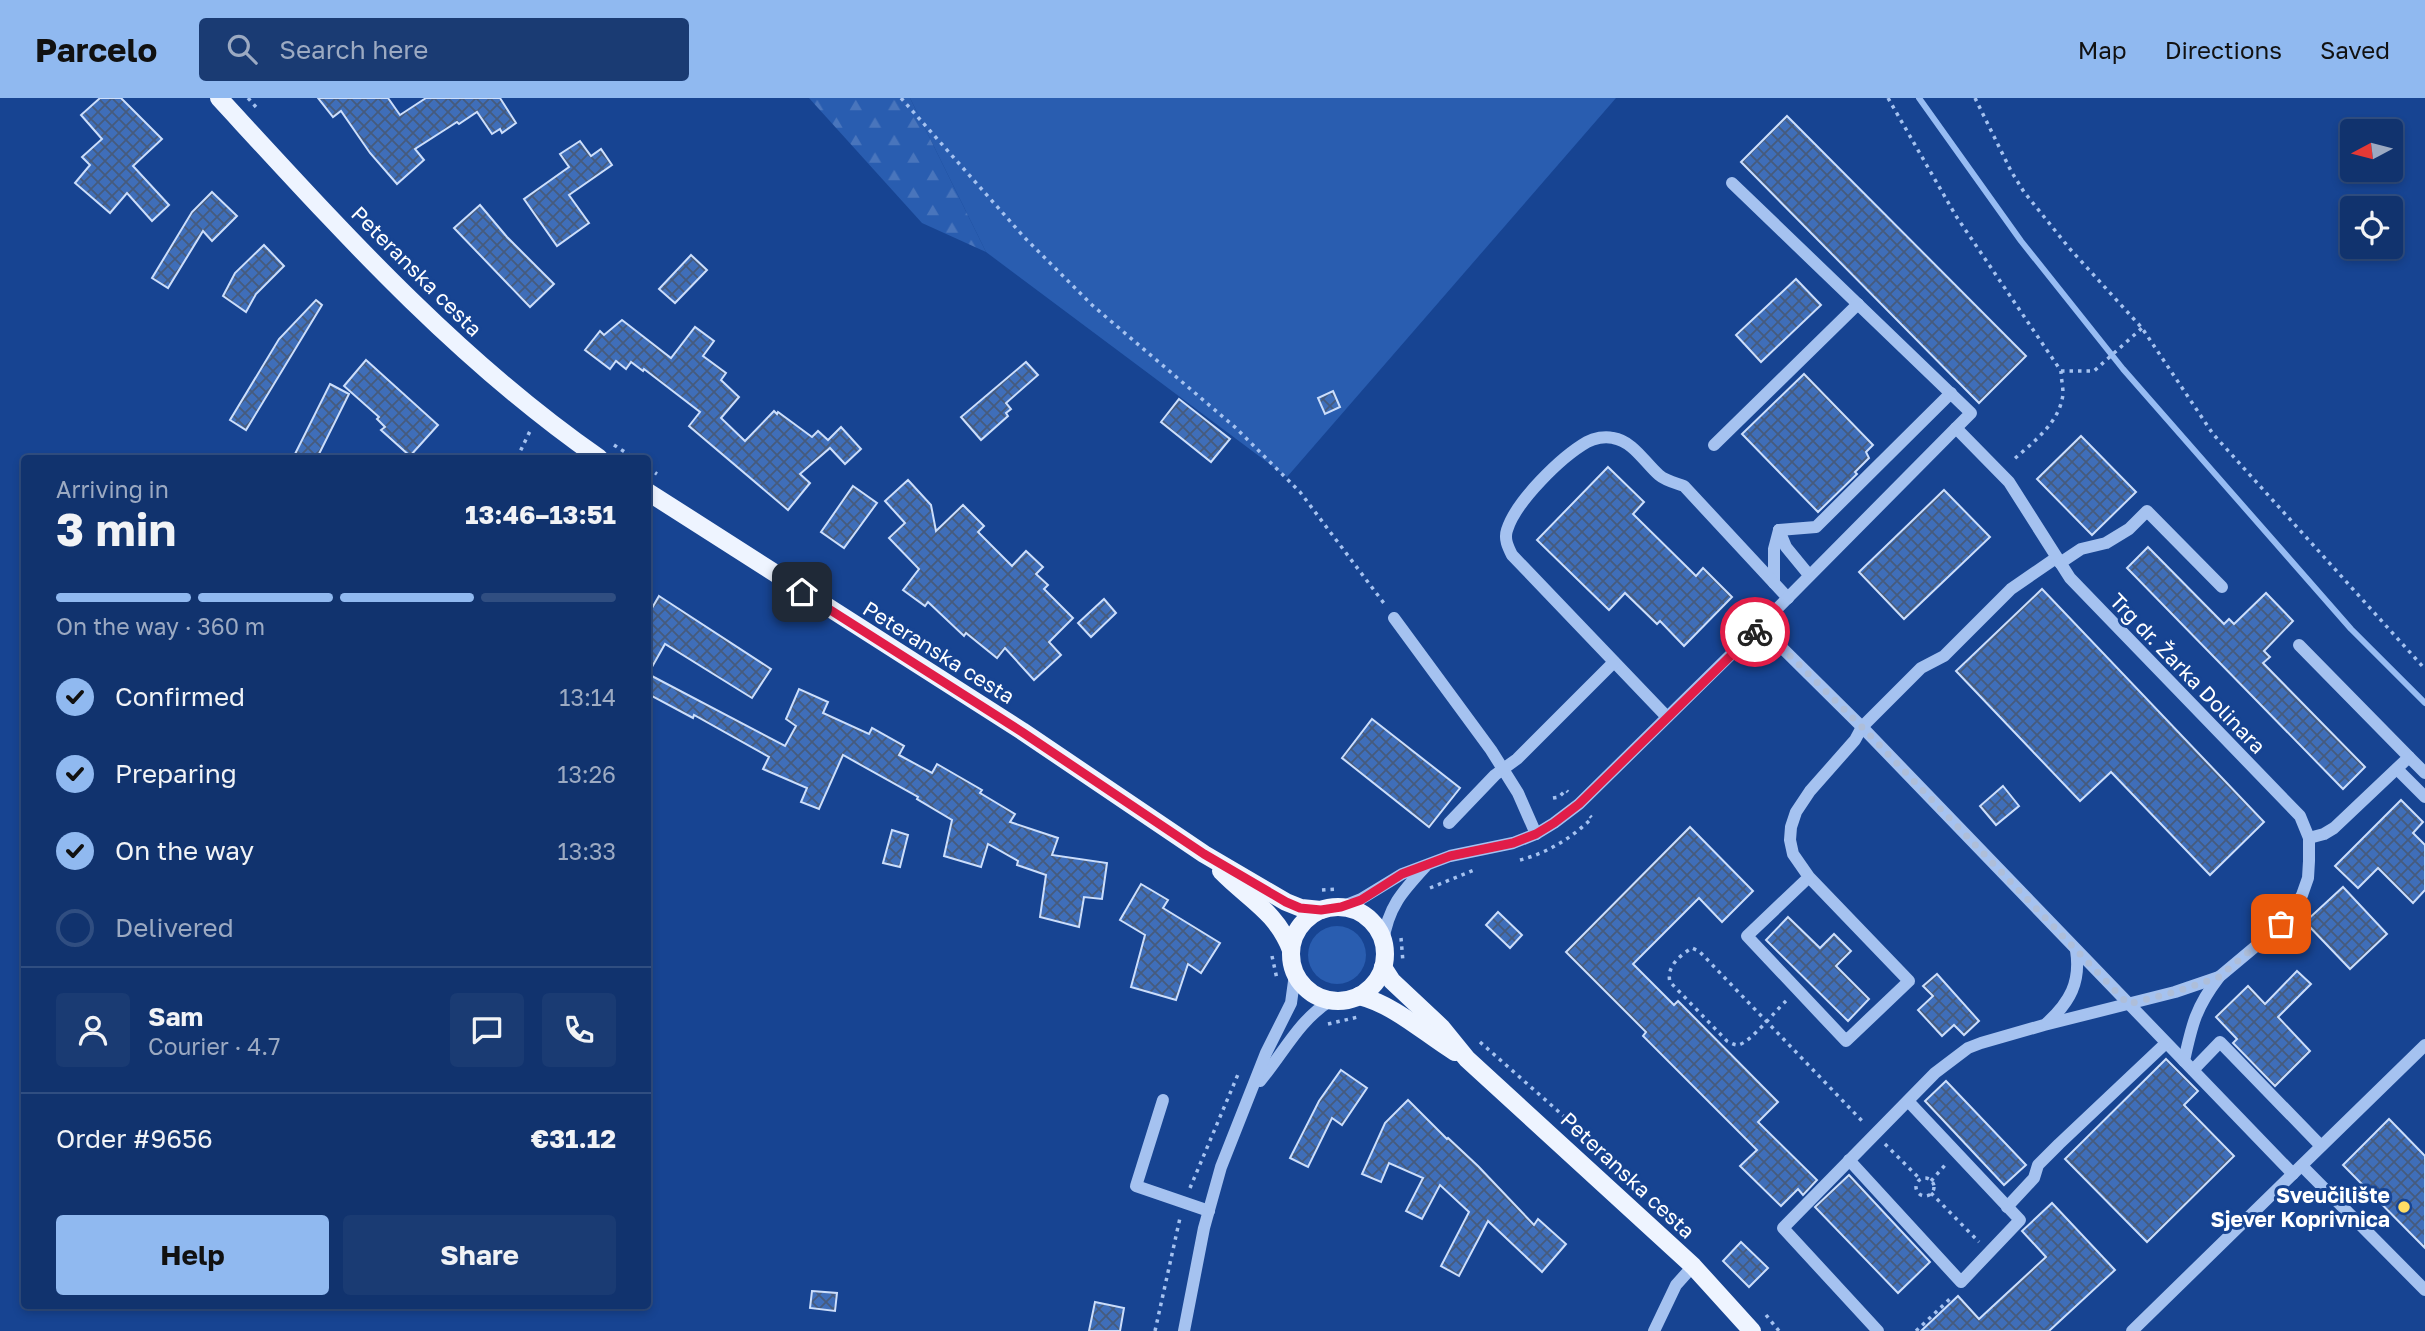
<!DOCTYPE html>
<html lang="en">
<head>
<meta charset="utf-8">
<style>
  body { margin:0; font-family:"Golos Text",sans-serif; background:#1a3b73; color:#f1f3f6; height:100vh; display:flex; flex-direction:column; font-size:26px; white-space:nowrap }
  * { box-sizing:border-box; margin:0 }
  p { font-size:23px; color:#9caac2 }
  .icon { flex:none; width:38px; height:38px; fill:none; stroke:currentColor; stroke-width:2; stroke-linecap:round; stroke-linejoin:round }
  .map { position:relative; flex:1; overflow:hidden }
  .side { position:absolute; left:21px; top:357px; width:630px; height:854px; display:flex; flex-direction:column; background:#11336e; border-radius:7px; box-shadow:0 4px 10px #0003,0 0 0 2px #304e81 }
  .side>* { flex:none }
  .needle { width:46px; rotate:263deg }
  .controls { position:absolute; left:2340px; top:21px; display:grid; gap:14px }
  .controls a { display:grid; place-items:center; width:63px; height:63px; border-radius:7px; background:#11336e; box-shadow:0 4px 10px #0003,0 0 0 2px #304e81; font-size:35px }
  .pin { position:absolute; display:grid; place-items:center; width:60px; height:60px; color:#fff; margin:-30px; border-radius:14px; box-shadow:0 4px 10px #0006 }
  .courier { position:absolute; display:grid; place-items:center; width:70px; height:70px; margin:-35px; border:5px solid #e11d48; border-radius:50%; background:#fff; color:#222; box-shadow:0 2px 9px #0007 }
  .overview em { font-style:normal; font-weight:700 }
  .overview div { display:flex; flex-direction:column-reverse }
  .overview { display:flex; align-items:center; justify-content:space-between; height:119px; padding:0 35px }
  h1 { font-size:46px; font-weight:700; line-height:52px }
  .bar { display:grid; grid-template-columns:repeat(4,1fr); gap:10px 7px; align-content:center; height:84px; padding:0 35px }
  .bar i { height:9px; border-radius:5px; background:#304e81 }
  .bar .active { background:#90b9f0 }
  .bar p { grid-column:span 4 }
  .line { display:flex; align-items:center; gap:18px; padding:0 35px; border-top:2px solid #304e81 }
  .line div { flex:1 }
  .round { display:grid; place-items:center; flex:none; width:74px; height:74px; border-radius:7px; background:#1a3b73 }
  ol { padding:0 35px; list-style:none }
  li { display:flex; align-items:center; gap:21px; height:77px }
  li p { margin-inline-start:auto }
  li .icon { padding:7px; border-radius:50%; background:#90b9f0; color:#111; stroke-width:4 }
  li:last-child { color:#9caac2 }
  li i { width:38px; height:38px; border:4px solid #304e81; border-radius:50% }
  .action { display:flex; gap:14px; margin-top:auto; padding:14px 35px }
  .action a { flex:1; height:80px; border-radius:7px; background:#90b9f0; color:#111; font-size:28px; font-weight:700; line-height:80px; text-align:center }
  .action a+a { background:#1a3b73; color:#f1f3f6 }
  header { display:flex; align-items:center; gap:42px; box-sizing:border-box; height:98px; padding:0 35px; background:#90b9f0; color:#111 }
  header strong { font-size:33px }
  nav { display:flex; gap:38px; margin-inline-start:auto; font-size:24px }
  .search { width:490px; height:63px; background:#1a3b73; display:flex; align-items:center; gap:18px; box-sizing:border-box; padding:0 24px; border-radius:7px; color:#9caac2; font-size:26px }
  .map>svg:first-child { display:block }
</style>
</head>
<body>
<header>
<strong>Parcelo</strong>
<div class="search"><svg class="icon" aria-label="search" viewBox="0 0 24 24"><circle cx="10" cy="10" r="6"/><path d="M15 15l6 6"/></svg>Search here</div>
<nav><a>Map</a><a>Directions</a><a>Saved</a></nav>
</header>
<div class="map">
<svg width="2425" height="1233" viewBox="0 0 2425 1233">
  <defs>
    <pattern id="forest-firs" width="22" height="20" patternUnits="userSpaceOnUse" patternTransform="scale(1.75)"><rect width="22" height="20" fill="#295db0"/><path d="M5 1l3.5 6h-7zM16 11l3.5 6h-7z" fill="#4975bc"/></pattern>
    <pattern id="building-cross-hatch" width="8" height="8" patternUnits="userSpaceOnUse" patternTransform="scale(1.75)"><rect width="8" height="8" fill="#3f6eb9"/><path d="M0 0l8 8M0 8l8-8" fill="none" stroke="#465b7d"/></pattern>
  </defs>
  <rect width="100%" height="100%" fill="#174492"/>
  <!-- green -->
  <g fill="#295db0">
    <path d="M910,0H1616L1287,379L986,154Z"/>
    <circle cx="1337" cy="857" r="29"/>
  </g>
  <!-- forest -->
  <path fill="url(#forest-firs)" d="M809,0H910L986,154L922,125Z"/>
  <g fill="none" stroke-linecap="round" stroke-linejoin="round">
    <!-- stream -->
    <path stroke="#97bcf3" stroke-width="6" d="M1919,0L2021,143L2123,271L2351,531L2425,605"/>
  </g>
  <!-- building -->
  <g fill="url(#building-cross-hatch)" stroke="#ccdefb" stroke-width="2">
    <path d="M100,0H121L162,41L133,68L169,107L152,123L127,95L110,115L75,85L90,67L82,59L102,41L81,17Z"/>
    <path d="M318,0H388L400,17L426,0H500L516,25L502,35L500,31L492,36L477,14L459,26L457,24L415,51L424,62L397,86L370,55L341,13L333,19Z"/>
    <path d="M1787,18L2026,258L1979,305L1741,64Z"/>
    <path d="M580,43L591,58L601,51L612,67L569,97L589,125L557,148L524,101L569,69L560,56Z"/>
    <path d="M212,94L237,118L212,143L203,133L168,190L152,180L192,114Z"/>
    <path d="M480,107L507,139L554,186L530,209L454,130Z"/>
    <path d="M264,147L284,168L256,196L246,214L223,198L235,175Z"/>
    <path d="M691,157L707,172L675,205L659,191Z"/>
    <path d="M1796,181L1821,207L1761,264L1736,237Z"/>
    <path d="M316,202L322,207L246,332L230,322L279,241Z"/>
    <path d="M622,222L671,260L695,229L714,243L703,258L726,275L721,282L739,299L721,320L745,343L774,313L777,316L778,314L812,339L818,333L828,342L841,329L861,351L845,366L830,350L800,376L810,385L788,412L689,328L700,314L644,271L643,273L631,264L626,271L616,263L610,271L585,252L600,233L604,237Z"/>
    <path d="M366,262L438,327L410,358L381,332L385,329L377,321L379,319L344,288Z"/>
    <path d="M1026,264L1038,277L1006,305L1011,311L1006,315L1008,318L981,342L961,319Z"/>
    <path d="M1804,276L1873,347L1866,354L1869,360L1855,374L1857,376L1818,414L1742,336Z"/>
    <path d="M330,286L349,296L317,360H293Z"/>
    <path d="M1333,293L1340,309L1325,316L1318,300Z"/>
    <path d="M1179,301L1230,341L1211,364L1161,324Z"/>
    <path d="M2081,338L2136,394L2092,437L2037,381Z"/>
    <path d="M1608,369L1644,404L1633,416L1696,478L1703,470L1732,499L1684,548L1660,523L1657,526L1625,495L1609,512L1537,442Z"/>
    <path d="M908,382L931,407L936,433L963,407L984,428L978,434L1012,468L1026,453L1043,469L1036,476L1048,487L1044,491L1073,520L1049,544L1061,557L1034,582L1005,550L997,560L966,535L964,538L928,504L925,508L903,492L919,471L889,440L905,425L885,403Z"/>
    <path d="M853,388L877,405L844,450L821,434Z"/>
    <path d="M1944,392L1990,439L1904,521L1859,474Z"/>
    <path d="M2148,449L2224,526L2229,521L2234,526L2266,495L2293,523L2264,553L2270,559L2263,565L2365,669L2343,691L2127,470Z"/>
    <path d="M2042,491L2264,724L2210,777L2111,674L2080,703L1956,573Z"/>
    <path d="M659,498L771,571L752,600L665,546L648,576V517Z"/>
    <path d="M1104,501L1116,515L1091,539L1078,525Z"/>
    <path d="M648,576L785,648L796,628L786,621L799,591L828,604L823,615L869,636L872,630L904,648L899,657L932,675L937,666L982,692L980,695L1015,716L1010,724L1058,740L1052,757L1107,765L1102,801L1084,799L1079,829L1040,819L1046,777L1017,767L1018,763L988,746L981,769L944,758L952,722L917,701L918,699L843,657L819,711L801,704L807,690L763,671L769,659L694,617L693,620L648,596Z"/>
    <path d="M1372,621L1460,690L1429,729L1342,660Z"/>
    <path d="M2003,688L2019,708L1996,727L1980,708Z"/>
    <path d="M2401,702L2423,724L2413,735L2425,747V792L2413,805L2378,770L2358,790L2335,768Z"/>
    <path d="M1690,729L1753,793L1722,824L1699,800L1633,866L1674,907L1678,903L1778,1004L1758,1024L1817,1082L1803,1097L1798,1091L1781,1108L1740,1068L1757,1052L1643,938L1646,934L1566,854Z"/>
    <path d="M892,732L908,737L900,769L883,765Z"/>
    <path d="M1141,786L1168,802L1163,810L1220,845L1201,875L1188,866L1176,902L1131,889L1145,837L1120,822Z"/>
    <path d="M2343,789L2387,836L2350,871L2305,824Z"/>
    <path d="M1498,814L1522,837L1510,850L1486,827Z"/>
    <path d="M1788,819L1820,850L1834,836L1851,853L1836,868L1869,901L1848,923L1766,842Z"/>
    <path d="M2297,873L2311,886L2278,919L2310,953L2275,988L2233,945L2237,941L2216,919L2248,888L2265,906Z"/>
    <path d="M1937,876L1979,923L1964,937L1954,927L1942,938L1918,912L1933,898L1923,888Z"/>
    <path d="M2166,961L2198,993L2184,1007L2234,1058L2147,1144L2065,1061Z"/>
    <path d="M1341,972L1367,990L1342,1027L1332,1020L1308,1069L1290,1060L1319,1003Z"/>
    <path d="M1946,983L2026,1067L2004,1087L1925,1003Z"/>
    <path d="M1408,1002L1447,1041L1448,1040L1478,1068L1534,1127L1538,1121L1566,1146L1542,1174L1488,1123L1459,1178L1441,1168L1469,1114L1440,1087L1422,1121L1406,1113L1423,1080L1389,1065L1381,1084L1362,1076L1385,1025Z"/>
    <path d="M2389,1021L2425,1058V1150L2343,1067Z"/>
    <path d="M1849,1077L1930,1164L1898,1195L1815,1109Z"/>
    <path d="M2052,1105L2115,1172L2049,1233H1921L1958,1198L1979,1221L2046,1159L2022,1133Z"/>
    <path d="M1741,1144L1768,1170L1749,1189L1723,1163Z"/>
    <path d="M812,1193L837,1195L835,1213L810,1210Z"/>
    <path d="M1095,1204L1124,1210L1120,1233H1089Z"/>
  </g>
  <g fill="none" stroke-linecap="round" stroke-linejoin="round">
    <!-- path -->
    <g stroke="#a5c2f0" stroke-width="3.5" stroke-dasharray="3.5 5" stroke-linecap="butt">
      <path d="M248,0L256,9"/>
      <path d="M901,0L1024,139L1092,207L1236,330L1300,394L1386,508"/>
      <path d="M1888,0L1956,118L2061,273C2061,280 2063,288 2063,296C2060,325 2032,345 2012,363"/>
      <path d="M1975,0L2011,73L2024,94L2070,151L2142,230L2213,336L2425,571"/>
      <path d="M2061,273H2094L2142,230"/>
      <path d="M614,347L634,360"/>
      <path d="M517,360L531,331"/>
      <path d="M648,370L657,376"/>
      <path d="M1553,700L1559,699L1566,692L1568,694"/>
      <path d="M1520,762C1547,755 1572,740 1592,720L1590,718"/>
      <path d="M1430,790L1474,772"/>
      <path d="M1322,792L1338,791"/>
      <path d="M1401,840L1403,864"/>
      <path d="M1272,858L1277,881"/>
      <path d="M1786,903C1776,912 1750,945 1738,947C1734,947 1731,945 1727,943L1670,884C1666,869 1680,857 1692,850L1699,853L1865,1026"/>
      <path d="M1328,926L1358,919"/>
      <path d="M1480,944L1576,1029L1619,1071"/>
      <path d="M1885,1046L1920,1081"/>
      <circle cx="1925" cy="1089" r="9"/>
      <path d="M1931,1083L1946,1066"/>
      <path d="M1190,1090L1239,974"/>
      <path d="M1931,1095L1979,1144"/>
      <path d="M1766,1217L1779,1233"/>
      <path d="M1155,1233L1180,1120"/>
      <path d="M1916,1233L1953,1198"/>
    </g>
    <!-- minor -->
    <g stroke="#a5c2f0" stroke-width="12">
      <path d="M1732,85L1971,315L1956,330"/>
      <path d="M1714,347L1858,206"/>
      <path d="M1779,432L1816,429L1951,295"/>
      <path d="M1779,432L1786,449L1809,477"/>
      <path d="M2060,465L2081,451L2106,445L2129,431L2147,413L2222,489"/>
      <path d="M1774,485V451L1779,432"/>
      <path d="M1394,520L1491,652L1518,695L1536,736"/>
      <path d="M1760,528L1862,629L2293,1076"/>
      <path d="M2299,547L2409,659L2334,730L2324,736L2309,740"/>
      <path d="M1667,619L1512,457C1508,449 1504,441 1507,432C1516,403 1561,359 1587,344C1594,340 1605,338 1613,340C1633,343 1645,365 1659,377C1666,383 1676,385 1684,388L1788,500"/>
      <path d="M2409,659L2425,675"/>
      <path d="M2397,671L2425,699"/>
      <path d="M1449,725L1495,677L1517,661L1614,564"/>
      <path d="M1809,779L1747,838L1846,943L1909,883L1809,779L1793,756L1790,742L1791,729L1796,714L1810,693L1855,642L1862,629L1921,570L1944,558L2011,491L2056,460"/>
      <path d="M1341,809L1361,801L1402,776L1450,758L1513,745L1536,736L1554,725L1579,706L1760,528L1956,330L2009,384L2070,480L2300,718L2309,740V763L2308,780L2302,797L2293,813L2268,838L2219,879L2175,894L2044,927L1981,945L1968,950L1935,975L1783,1130L1878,1233"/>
      <path d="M1383,844C1388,809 1402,794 1425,769"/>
      <path d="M2047,925C2070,904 2081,884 2076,852"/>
      <path d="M2184,963C2192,926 2196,909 2219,879"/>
      <path d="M2193,972L2220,944L2321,1048"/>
      <path d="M1260,983C1283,956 1299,922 1330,903"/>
      <path d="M1163,1002L1136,1088L1209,1113"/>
      <path d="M1849,1062L1961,1184L2020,1122L1908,1003"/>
      <path d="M2302,1068L2425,1192"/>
      <path d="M2007,1109L2034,1080L2038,1067L2059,1046L2166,945"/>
      <path d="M1184,1233L1204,1130L1221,1069L1266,955L1291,905L1295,876"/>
      <path d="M1654,1233L1676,1187L1693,1168"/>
      <path d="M2132,1233L2425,947"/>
    </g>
    <!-- major -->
    <g stroke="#eef4ff" stroke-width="18">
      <path d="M219,0C338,129 455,260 599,360"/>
      <path d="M648,394L1022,633L1204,756L1286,804L1301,810L1321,812"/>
      <path d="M1221,773C1248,801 1276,813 1291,852"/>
      <circle cx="1338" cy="856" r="47"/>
      <path d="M1383,869L1392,883L1441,929L1467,961L1693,1168L1752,1233"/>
      <path d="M1359,898C1395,907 1424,935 1455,954"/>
    </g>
  </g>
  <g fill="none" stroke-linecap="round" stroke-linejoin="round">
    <!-- done -->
    <path stroke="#aebed9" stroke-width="7" stroke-dasharray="0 12.6" d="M1755,534L1760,528L1862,629L2128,906L2175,894L2219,879L2281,826"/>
    <!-- route -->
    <path stroke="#e11d48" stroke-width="9" d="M802,494L1022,634L1204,756L1286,804L1300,810L1321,812L1341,809L1361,802L1402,776L1450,758L1513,745L1536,736L1554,725L1579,706L1755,534"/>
  </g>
  <!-- markers -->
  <circle fill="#ffdd64" stroke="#174492" stroke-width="2.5" cx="2404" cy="1109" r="7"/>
  <g text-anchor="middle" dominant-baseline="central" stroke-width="6" stroke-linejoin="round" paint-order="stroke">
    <!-- street labels -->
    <g font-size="21" fill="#fff" stroke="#174492">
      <text transform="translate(417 173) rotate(45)">Peteranska cesta</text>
      <text transform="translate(939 554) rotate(32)">Peteranska cesta</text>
      <text transform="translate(2188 575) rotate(46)">Trg dr. Žarka Dolinara</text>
      <text transform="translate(1628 1077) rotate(43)">Peteranska cesta</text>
    </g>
    <!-- poi labels -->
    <g font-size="21" font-weight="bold" fill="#fff" stroke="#174492" text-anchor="end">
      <text x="2390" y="1097">Sveučilište<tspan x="2390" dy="24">Sjever Koprivnica</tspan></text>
    </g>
  </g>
</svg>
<div class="controls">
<a><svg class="needle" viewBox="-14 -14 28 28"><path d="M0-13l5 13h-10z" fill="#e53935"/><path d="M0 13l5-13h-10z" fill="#9caac2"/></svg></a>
<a><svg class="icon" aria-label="locate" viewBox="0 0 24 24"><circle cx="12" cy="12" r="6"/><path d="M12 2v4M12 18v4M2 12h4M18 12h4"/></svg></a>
</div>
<div class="pin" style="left:2281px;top:826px;background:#ea580c"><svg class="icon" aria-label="bag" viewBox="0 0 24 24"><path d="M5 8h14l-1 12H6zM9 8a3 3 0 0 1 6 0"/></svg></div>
<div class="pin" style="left:802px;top:494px;background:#1f2937"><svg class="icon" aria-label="home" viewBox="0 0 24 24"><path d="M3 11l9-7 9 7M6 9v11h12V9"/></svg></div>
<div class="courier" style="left:1755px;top:534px"><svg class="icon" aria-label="bike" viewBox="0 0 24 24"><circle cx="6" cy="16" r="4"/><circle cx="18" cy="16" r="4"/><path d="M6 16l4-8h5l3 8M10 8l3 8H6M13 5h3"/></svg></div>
<section class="side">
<div class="overview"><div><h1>3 min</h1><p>Arriving in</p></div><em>13:46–13:51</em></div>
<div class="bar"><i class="active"></i><i class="active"></i><i class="active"></i><i></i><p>On the way · 360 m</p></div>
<ol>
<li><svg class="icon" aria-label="check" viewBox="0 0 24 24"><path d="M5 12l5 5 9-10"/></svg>Confirmed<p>13:14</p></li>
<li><svg class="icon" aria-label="check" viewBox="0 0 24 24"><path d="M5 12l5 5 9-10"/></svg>Preparing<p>13:26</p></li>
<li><svg class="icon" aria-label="check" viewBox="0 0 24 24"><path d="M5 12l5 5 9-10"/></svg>On the way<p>13:33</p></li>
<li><i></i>Delivered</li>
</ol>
<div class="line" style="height:126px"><a class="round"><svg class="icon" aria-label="person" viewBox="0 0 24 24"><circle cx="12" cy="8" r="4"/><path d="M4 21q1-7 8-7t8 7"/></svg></a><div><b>Sam</b><p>Courier · 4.7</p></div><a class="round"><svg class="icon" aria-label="chat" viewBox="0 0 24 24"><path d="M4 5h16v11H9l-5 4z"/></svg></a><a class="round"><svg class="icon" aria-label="phone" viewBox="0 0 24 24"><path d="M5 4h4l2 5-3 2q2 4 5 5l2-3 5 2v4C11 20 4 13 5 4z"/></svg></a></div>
<div class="line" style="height:91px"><div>Order #9656</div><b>€31.12</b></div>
<div class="action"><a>Help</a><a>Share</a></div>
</section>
</div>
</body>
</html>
